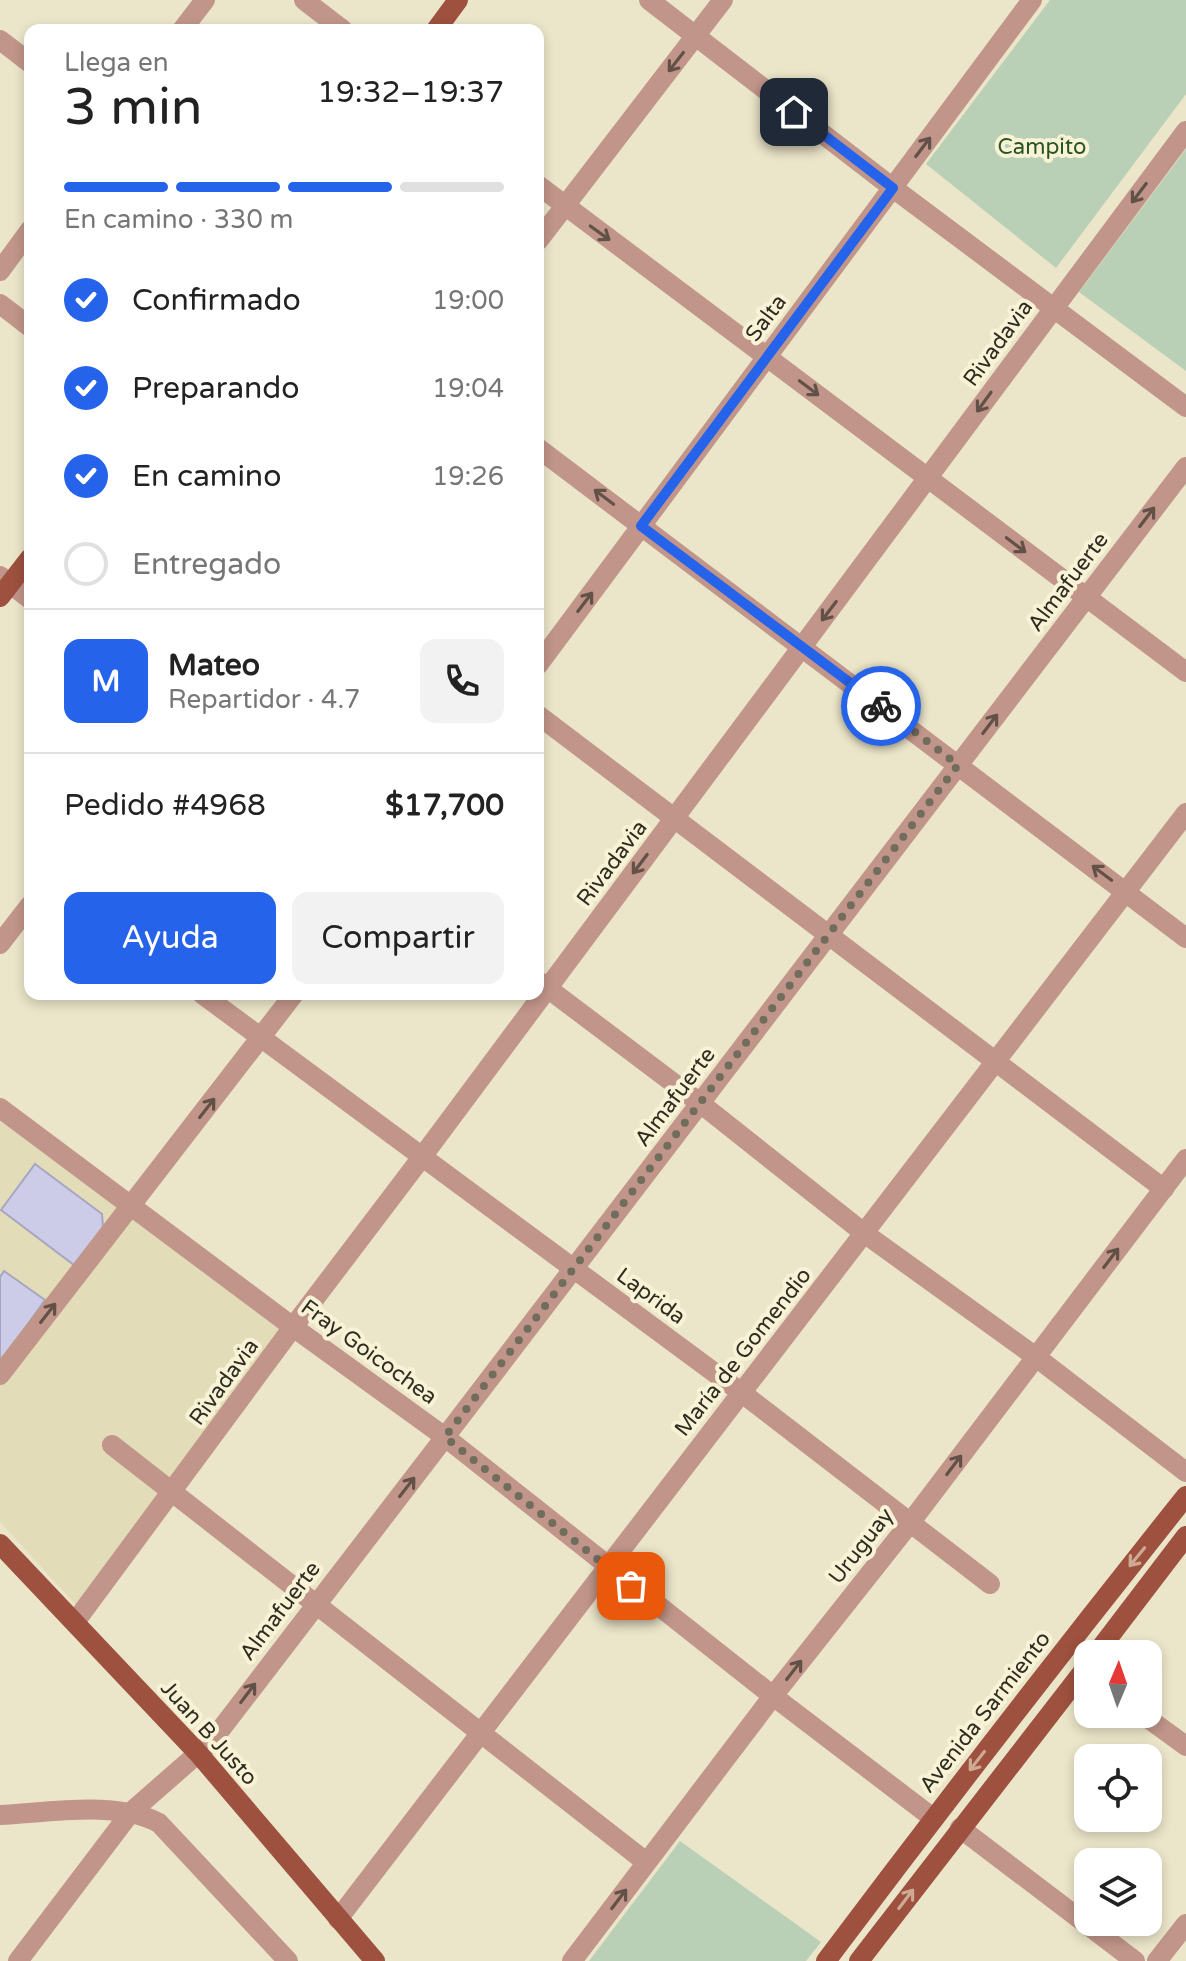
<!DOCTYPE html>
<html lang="es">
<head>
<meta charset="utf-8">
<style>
  body { margin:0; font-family:"Varela Round",sans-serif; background:#f2f2f2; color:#222; height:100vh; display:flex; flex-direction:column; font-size:30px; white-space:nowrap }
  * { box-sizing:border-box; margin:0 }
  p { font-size:26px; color:#767676 }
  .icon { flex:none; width:44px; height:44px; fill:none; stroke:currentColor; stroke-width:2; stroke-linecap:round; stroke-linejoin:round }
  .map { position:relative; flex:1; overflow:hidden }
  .details { position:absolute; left:24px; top:24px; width:520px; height:976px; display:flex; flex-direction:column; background:#fff; border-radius:16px; box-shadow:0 4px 12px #0003 }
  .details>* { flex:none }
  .needle { width:52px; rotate:2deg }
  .tools { position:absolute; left:1074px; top:1640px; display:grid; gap:16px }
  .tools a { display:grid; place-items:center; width:88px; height:88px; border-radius:16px; background:#fff; box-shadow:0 4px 12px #0003; font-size:40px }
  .pin { position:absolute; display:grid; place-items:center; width:68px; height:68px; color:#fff; margin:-34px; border-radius:16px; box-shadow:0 4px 12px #0006 }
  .courier { position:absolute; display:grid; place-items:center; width:80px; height:80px; margin:-40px; border:6px solid #2563eb; border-radius:50%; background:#fff; color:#222; box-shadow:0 2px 10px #0007 }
  .overview em { font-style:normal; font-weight:600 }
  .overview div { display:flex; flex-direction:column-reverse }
  .overview { display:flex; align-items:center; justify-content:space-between; height:136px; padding:0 40px }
  h1 { font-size:52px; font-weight:600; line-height:60px }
  .bar { display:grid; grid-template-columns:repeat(4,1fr); gap:12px 8px; align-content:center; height:96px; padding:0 40px }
  .bar i { height:10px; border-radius:6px; background:#e0e0e0 }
  .bar .current { background:#2563eb }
  .bar p { grid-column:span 4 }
  .line { display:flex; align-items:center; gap:20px; padding:0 40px; border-top:2px solid #e0e0e0 }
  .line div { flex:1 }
  .round { display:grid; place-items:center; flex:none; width:84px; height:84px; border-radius:16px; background:#f2f2f2 }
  ol { padding:0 40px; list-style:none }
  li { display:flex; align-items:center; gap:24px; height:88px }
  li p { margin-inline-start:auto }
  li .icon { padding:8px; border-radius:50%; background:#2563eb; color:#fff; stroke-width:4 }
  li:last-child { color:#767676 }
  li i { width:44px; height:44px; border:4px solid #e0e0e0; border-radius:50% }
  .cta { display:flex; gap:16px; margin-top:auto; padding:16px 40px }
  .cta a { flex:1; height:92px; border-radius:16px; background:#2563eb; color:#fff; font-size:32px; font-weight:600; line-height:92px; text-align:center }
  .cta a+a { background:#f2f2f2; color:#222 }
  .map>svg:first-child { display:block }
</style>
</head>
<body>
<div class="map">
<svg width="1186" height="1961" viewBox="0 0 1186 1961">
  <rect width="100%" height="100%" fill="#ebe5c9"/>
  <!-- built -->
  <path fill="#e3dcb8" d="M0,1116L286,1329L76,1605L0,1522Z"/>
  <!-- green -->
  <g fill="#bad0b6">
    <path d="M1050,0H1186V94L1056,268L926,164Z"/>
    <path d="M1186,149V371L1079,292Z"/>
    <path d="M680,1841L821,1942L806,1961H589Z"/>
  </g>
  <!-- building -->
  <g fill="#cdcce8" stroke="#a6a6c0" stroke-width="2">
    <path d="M35,1164L102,1214L103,1227L74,1265L1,1210Z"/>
    <path d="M4,1271L45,1300L0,1363V1277Z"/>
  </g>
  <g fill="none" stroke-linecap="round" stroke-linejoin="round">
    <!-- minor -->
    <g stroke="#c1958a" stroke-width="20">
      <path d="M304,0L343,30"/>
      <path d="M649,0L893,188L1186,407"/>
      <path d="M182,30L205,0"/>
      <path d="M0,40L30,63"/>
      <path d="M538,185L1186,672"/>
      <path d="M538,241L723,0"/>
      <path d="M0,271L30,230"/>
      <path d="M0,304L30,327"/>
      <path d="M538,448L1186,938"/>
      <path d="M0,576L30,599"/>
      <path d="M538,665L1032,0"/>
      <path d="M538,715L1164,1189"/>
      <path d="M0,944L30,905"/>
      <path d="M538,981L700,1103L864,1233L1036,1357L1186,1472"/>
      <path d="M202,994L742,1393L990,1584"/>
      <path d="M0,1108L293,1327L445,1437L773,1696L933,1818"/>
      <path d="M0,1375L294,994"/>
      <path d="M112,1445L646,1862"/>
      <path d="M75,1622L293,1327L422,1157L1186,131"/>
      <path d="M1142,1714L1186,1746"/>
      <path d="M0,1815C46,1813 118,1800 159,1823L288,1961"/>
      <path d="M960,1828L1135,1961"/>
      <path d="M338,1919L1186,813"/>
      <path d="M18,1961L131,1812L211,1742L445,1437L1186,467"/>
      <path d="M572,1961L773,1696L910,1523L1186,1159"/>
      <path d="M1157,1961L1186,1924"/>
    </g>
    <!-- major -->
    <g stroke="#9d513e" stroke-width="20">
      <path d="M436,30L458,0"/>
      <path d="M0,597L30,558"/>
      <path d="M0,1544L198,1753L375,1961"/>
      <path d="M1096,1654L1186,1536"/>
      <path d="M826,1961C944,1804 1064,1649 1186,1496"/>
      <path d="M859,1961L1088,1665"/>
    </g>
  </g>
  <!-- one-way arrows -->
  <defs><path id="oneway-shaft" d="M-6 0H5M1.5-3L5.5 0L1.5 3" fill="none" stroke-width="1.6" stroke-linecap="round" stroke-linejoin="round" transform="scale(2)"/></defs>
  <g stroke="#625146">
    <use href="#oneway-shaft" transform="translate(676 62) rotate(128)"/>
    <use href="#oneway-shaft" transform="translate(923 147) rotate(-53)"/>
    <use href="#oneway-shaft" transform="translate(1139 193) rotate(127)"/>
    <use href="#oneway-shaft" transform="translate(600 233) rotate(36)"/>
    <use href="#oneway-shaft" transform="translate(809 388) rotate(37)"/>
    <use href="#oneway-shaft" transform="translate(984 402) rotate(126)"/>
    <use href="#oneway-shaft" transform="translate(604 497) rotate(-143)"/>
    <use href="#oneway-shaft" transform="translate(1147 517) rotate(-53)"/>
    <use href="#oneway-shaft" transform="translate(1016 545) rotate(37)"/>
    <use href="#oneway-shaft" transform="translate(585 602) rotate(-53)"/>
    <use href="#oneway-shaft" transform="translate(829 611) rotate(127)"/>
    <use href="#oneway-shaft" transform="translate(990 724) rotate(-53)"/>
    <use href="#oneway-shaft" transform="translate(640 864) rotate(127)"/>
    <use href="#oneway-shaft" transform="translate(1102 873) rotate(-143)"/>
    <use href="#oneway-shaft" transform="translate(207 1108) rotate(-52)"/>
    <use href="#oneway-shaft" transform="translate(1111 1258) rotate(-53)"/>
    <use href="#oneway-shaft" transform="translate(48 1313) rotate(-52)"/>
    <use href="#oneway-shaft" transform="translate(954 1465) rotate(-53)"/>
    <use href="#oneway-shaft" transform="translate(407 1487) rotate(-52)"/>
    <use href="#oneway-shaft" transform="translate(794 1670) rotate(-52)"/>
    <use href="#oneway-shaft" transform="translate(248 1693) rotate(-53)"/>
    <use href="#oneway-shaft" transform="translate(619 1899) rotate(-53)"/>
  </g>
  <g stroke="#cfaa92">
    <use href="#oneway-shaft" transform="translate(1137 1557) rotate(129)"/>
    <use href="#oneway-shaft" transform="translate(977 1761) rotate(128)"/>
    <use href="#oneway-shaft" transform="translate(906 1899) rotate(-53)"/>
  </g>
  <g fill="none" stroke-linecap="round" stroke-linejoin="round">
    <!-- done -->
    <path stroke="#716d5c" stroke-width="8" stroke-dasharray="0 14.4" d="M631,1586L445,1437L958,765L881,706"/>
    <!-- route -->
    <path stroke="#2563eb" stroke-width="10" d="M794,112L893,188L641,526L881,706"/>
  </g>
  <g text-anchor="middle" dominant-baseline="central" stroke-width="8" stroke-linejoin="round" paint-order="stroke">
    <!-- park labels -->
    <g font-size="22" fill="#285421" stroke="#f8f2d6">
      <text x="1042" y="147">Campito</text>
    </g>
    <!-- street labels -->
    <g font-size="22" fill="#2f2d22" stroke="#f8f2d6">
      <text transform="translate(766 318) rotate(-53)">Salta</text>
      <text transform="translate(998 343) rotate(-54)">Rivadavia</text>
      <text transform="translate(1068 582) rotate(-53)">Almafuerte</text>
      <text transform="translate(612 863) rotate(-53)">Rivadavia</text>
      <text transform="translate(675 1097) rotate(-53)">Almafuerte</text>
      <text transform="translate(651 1296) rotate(36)">Laprida</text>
      <text transform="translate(369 1352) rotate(36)">Fray Goicochea</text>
      <text transform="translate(743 1352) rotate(-52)">María de Gomendio</text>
      <text transform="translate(224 1382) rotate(-54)">Rivadavia</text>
      <text transform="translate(861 1546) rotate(-52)">Uruguay</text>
      <text transform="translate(280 1611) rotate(-53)">Almafuerte</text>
      <text transform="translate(985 1712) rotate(-52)">Avenida Sarmiento</text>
      <text transform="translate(209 1733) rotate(48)">Juan B Justo</text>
    </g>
  </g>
</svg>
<div class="tools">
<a><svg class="needle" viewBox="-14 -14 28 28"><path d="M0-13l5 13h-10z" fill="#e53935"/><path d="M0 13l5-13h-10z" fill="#767676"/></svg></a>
<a><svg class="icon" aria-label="locate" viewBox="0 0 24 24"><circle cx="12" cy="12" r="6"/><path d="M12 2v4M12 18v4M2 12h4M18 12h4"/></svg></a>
<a><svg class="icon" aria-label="layers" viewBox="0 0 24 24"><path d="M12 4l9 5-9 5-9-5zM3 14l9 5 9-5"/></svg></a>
</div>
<div class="pin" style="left:631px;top:1586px;background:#ea580c"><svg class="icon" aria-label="bag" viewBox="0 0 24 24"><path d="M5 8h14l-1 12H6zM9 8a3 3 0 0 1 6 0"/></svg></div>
<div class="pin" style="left:794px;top:112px;background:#1f2937"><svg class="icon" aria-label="home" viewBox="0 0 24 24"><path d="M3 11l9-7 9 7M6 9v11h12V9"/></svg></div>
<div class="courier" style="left:881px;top:706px"><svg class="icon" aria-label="bike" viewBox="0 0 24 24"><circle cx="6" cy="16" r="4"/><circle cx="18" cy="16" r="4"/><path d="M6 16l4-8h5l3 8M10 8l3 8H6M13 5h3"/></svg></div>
<section class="details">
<div class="overview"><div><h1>3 min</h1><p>Llega en</p></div><em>19:32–19:37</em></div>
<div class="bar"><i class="current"></i><i class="current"></i><i class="current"></i><i></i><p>En camino · 330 m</p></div>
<ol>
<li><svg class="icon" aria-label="check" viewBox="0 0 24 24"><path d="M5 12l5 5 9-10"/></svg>Confirmado<p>19:00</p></li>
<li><svg class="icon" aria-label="check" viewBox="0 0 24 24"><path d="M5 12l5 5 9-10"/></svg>Preparando<p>19:04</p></li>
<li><svg class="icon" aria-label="check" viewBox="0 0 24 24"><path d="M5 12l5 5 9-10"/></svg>En camino<p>19:26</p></li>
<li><i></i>Entregado</li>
</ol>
<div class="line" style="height:144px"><b class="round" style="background:#2563eb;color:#fff">M</b><div><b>Mateo</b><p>Repartidor · 4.7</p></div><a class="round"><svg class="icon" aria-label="phone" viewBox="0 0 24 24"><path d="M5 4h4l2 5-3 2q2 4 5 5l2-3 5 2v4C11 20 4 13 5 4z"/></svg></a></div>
<div class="line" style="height:104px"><div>Pedido #4968</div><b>$17,700</b></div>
<div class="cta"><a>Ayuda</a><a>Compartir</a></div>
</section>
</div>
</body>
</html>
